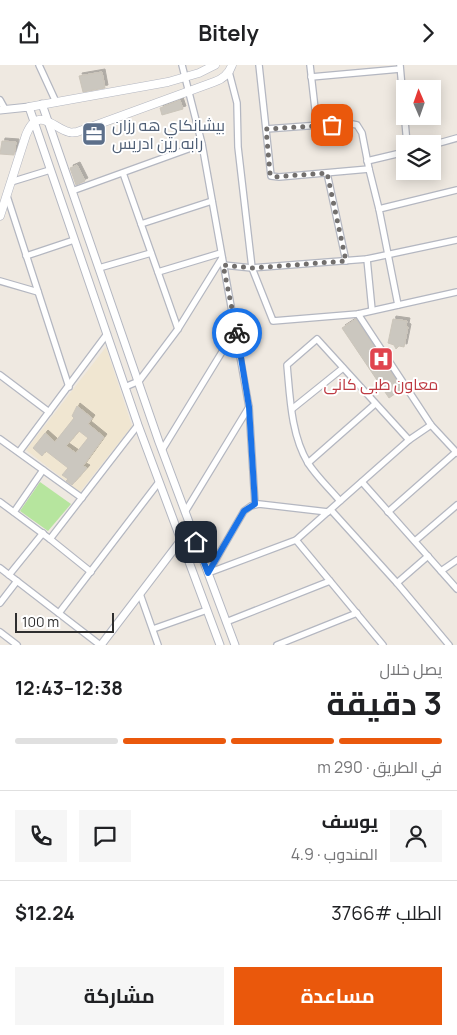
<!DOCTYPE html>
<html lang="ar">
<head>
<meta charset="utf-8">
<style>
  body { margin:0; font-family:Manrope,Cairo,sans-serif; background:#f6f6f6; color:#202124; direction:rtl; height:100vh; display:flex; flex-direction:column; font-size:19px; white-space:nowrap }
  * { box-sizing:border-box; margin:0 }
  p { font-size:16px; color:#757577 }
  .icon { flex:none; width:28px; height:28px; fill:none; stroke:currentColor; stroke-width:2; stroke-linecap:round; stroke-linejoin:round }
  .map { position:relative; height:580px; overflow:hidden; direction:ltr }
  .sheet { display:flex; flex-direction:column; background:#fff; flex:1 }
  .sheet>* { flex:none }
  .needle { width:32px; rotate:358deg }
  .controls { position:absolute; left:396px; top:15px; display:grid; gap:10px }
  .controls a { display:grid; place-items:center; width:45px; height:45px; border-radius:0px; background:#fff; box-shadow:0 2px 12px #0003; font-size:25px }
  .scale { position:absolute; left:15px; bottom:12px; width:99px; box-sizing:border-box; padding-left:5px; border:2px solid #2e2e2e; border-top:0; font-size:14px; line-height:18px; white-space:nowrap; color:#2e2e2e; -webkit-text-stroke:4px #fff; paint-order:stroke }
  .pin { position:absolute; display:grid; place-items:center; width:42px; height:42px; color:#fff; margin:-21px; border-radius:10px; box-shadow:0 2px 8px #0006 }
  .courier { position:absolute; display:grid; place-items:center; width:50px; height:50px; margin:-25px; border:4px solid #1a73e8; border-radius:50%; background:#fff; color:#222; box-shadow:0 1px 6px #0007 }
  .overview em { font-style:normal; font-weight:700 }
  .overview div { display:flex; flex-direction:column-reverse }
  .overview { display:flex; align-items:center; justify-content:space-between; height:85px; padding:0 15px }
  h1 { font-size:32px; font-weight:700; line-height:38px }
  .bar { display:grid; grid-template-columns:repeat(4,1fr); gap:8px 5px; align-content:center; height:60px; padding:0 15px }
  .bar i { height:6px; border-radius:4px; background:#e0e0e0 }
  .bar .on { background:#ea580c }
  .bar p { grid-column:span 4 }
  .line { display:flex; align-items:center; gap:12px; padding:0 15px; border-top:1px solid #e0e0e0 }
  .line div { flex:1 }
  .round { display:grid; place-items:center; flex:none; width:52px; height:52px; border-radius:0px; background:#f6f6f6 }
  .primary-button { display:flex; gap:10px; margin-top:auto; padding:10px 15px }
  .primary-button a { flex:1; height:58px; border-radius:0px; background:#ea580c; color:#fff; font-size:20px; font-weight:700; line-height:58px; text-align:center }
  .primary-button a+a { background:#f6f6f6; color:#202124 }
  header { display:flex; justify-content:space-between; align-items:center; height:65px; padding:0 15px; background:#fff; font-size:22px; font-weight:700 }
  .map>svg:first-child { display:block }
</style>
</head>
<body>
<header><svg class="icon" aria-label="forward" viewBox="0 0 24 24"><path d="M9 5l7 7-7 7"/></svg>Bitely<svg class="icon" aria-label="share" viewBox="0 0 24 24"><path d="M12 15V3M7 8l5-5 5 5M5 13v7h14v-7"/></svg></header>
<div class="map">
<svg width="457" height="580" viewBox="0 0 457 580">
  <defs>
    <filter id="shadow"><feDropShadow dx="3" dy="-3" stdDeviation="0" flood-color="#0004"/></filter>
  </defs>
  <rect width="100%" height="100%" fill="#efe9e1"/>
  <!-- education -->
  <path fill="#f0e6d1" d="M106,282L132,361L80,427L26,385Z"/>
  <!-- green -->
  <path fill="#b6e59e" d="M40,417L71,439L48,466L20,446Z"/>
  <!-- building -->
  <g fill="#cbc7bf" stroke="#cbc5ba" fill-rule="evenodd" filter="url(#shadow)">
    <path d="M102,7L105,23L83,27L79,11Z"/>
    <path d="M180,35L183,44L162,50L160,43Z"/>
    <path d="M2,76L16,77L14,90L0,89Z"/>
    <path d="M77,100L85,116L76,120L70,103Z"/>
    <path d="M356,254L402,324L389,333L342,263Z"/>
    <path d="M393,254L407,256L406,261L408,262L404,282L399,281L396,284L394,280L388,278Z"/>
    <path d="M77,341L92,353L88,359L104,372L83,401L87,403L72,420L66,416L68,414L62,410L68,403L46,386L42,391L33,383L45,368L55,377L74,353L72,351ZM79,366L88,373L76,388L66,381Z"/>
  </g>
  <g fill="none" stroke-linecap="round" stroke-linejoin="round">
    <defs>
      <g id="minor">
        <path d="M39,0L56,37"/>
        <path d="M182,0L202,79L249,342L255,439"/>
        <path d="M259,0L271,111L279,112L369,104"/>
        <path d="M310,0L317,61"/>
        <path d="M400,0L407,79"/>
        <path d="M229,7L237,38L238,82L252,203L273,256L358,249L457,227"/>
        <path d="M311,12L400,4"/>
        <path d="M0,35L5,44"/>
        <path d="M266,64L347,58L357,60L362,68L369,104L379,144"/>
        <path d="M432,80L457,73"/>
        <path d="M367,96L405,87"/>
        <path d="M123,108L178,264"/>
        <path d="M327,108L346,196"/>
        <path d="M11,117L50,105"/>
        <path d="M72,126L202,79"/>
        <path d="M7,131L69,322"/>
        <path d="M141,159L212,136"/>
        <path d="M26,191L74,175"/>
        <path d="M367,194L372,245"/>
        <path d="M223,200L252,203L367,194L457,175"/>
        <path d="M99,203L151,188"/>
        <path d="M158,207L221,188"/>
        <path d="M0,216L38,227"/>
        <path d="M398,240L379,144L457,125"/>
        <path d="M358,249L431,360L457,388"/>
        <path d="M0,310L49,347"/>
        <path d="M125,322L139,316L178,264L222,193"/>
        <path d="M292,344L343,303"/>
        <path d="M0,374L82,433"/>
        <path d="M162,385L236,264"/>
        <path d="M19,387L107,269"/>
        <path d="M308,398L375,339"/>
        <path d="M362,417L457,524"/>
        <path d="M340,436C330,424 317,412 308,398C291,370 290,332 287,300L317,274L409,375"/>
        <path d="M0,437L50,474L91,507"/>
        <path d="M331,445L397,518L449,580"/>
        <path d="M14,447L43,405"/>
        <path d="M185,447L249,342"/>
        <path d="M388,447L456,387"/>
        <path d="M50,474L138,360"/>
        <path d="M296,475L383,580"/>
        <path d="M415,476L457,440"/>
        <path d="M0,503L100,580"/>
        <path d="M441,506L457,495"/>
        <path d="M208,508L296,475L409,375L431,360"/>
        <path d="M208,508L244,446L251,441L259,439L328,447"/>
        <path d="M9,510L43,468"/>
        <path d="M397,518L428,491"/>
        <path d="M140,529L158,580"/>
        <path d="M0,538L17,516"/>
        <path d="M59,548L159,417"/>
        <path d="M226,557L330,516"/>
        <path d="M153,564L207,545"/>
        <path d="M0,567L17,580"/>
        <path d="M277,580L357,548"/>
      </g>
      <g id="tertiary">
        <path d="M42,39L159,377L235,580"/>
        <path d="M0,45L29,42L138,360L220,580"/>
        <path d="M101,580L181,475"/>
      </g>
      <g id="secondary">
        <path d="M29,42L168,17L199,8L215,0"/>
        <path d="M0,151L26,70C38,39 54,64 69,67C71,68 74,67 77,67L214,17C223,14 229,9 232,0"/>
      </g>
    </defs>
    <!-- minor casing -->
    <use href="#minor" stroke="#b4b7c1" stroke-width="8"/>
    <!-- tertiary casing -->
    <use href="#tertiary" stroke="#b4b7c1" stroke-width="9"/>
    <!-- secondary casing -->
    <use href="#secondary" stroke="#b4b7c1" stroke-width="9"/>
    <!-- minor -->
    <use href="#minor" stroke="#fff" stroke-width="5.5"/>
    <!-- tertiary -->
    <use href="#tertiary" stroke="#fff" stroke-width="7"/>
    <!-- secondary -->
    <use href="#secondary" stroke="#fff" stroke-width="8"/>
  </g>
  <g fill="none" stroke-linecap="round" stroke-linejoin="round">
    <!-- done -->
    <path stroke="#726f6d" stroke-width="5" stroke-dasharray="0 9" d="M237,268L223,200L252,203L346,196L327,108L273,112L270,108L266,64L332,60"/>
    <!-- route -->
    <path stroke="#1a73e8" stroke-width="6" d="M196,477L208,508L244,446L255,439L249,342L237,268"/>
  </g>
  <!-- icons -->
  <defs>
    <symbol id="office-square" viewBox="-11 -11 22 22"><rect x="-9" y="-9" width="18" height="18" rx="4" fill="#5c6f8a" stroke="#fff"/><path d="M-6-3h4V-5.5h4V-3h4V5H-6ZM-1-4.5V-3h2v-1.5ZM-6 0V1H6V0Z" fill="#fff"/></symbol>
    <symbol id="hospital-square" viewBox="-11 -11 22 22"><rect x="-9" y="-9" width="18" height="18" rx="4" fill="#e0444e" stroke="#fff"/><path d="M-5-5h3v3.5h4V-5h3V5h-3V1.5h-4V5h-3Z" fill="#fff"/></symbol>
  </defs>
  <g fill-rule="evenodd">
    <use href="#office-square" x="80" y="55" width="28" height="28"/>
    <use href="#hospital-square" x="367" y="280" width="28" height="28"/>
  </g>
  <g text-anchor="middle" dominant-baseline="central" stroke-width="4" stroke-linejoin="round" paint-order="stroke">
    <!-- service labels -->
    <g font-size="16" fill="#4e5e75" stroke="#fff" text-anchor="start">
      <text x="112" y="60">بيشانكاي هه رزان<tspan x="112" dy="18">رابه رين ادريس</tspan></text>
    </g>
    <!-- health labels -->
    <g font-size="16" fill="#be3a42" stroke="#fff">
      <text x="381" y="319">معاون طبی کانی</text>
    </g>
  </g>
</svg>
<div class="controls">
<a><svg class="needle" viewBox="-14 -14 28 28"><path d="M0-13l5 13h-10z" fill="#e53935"/><path d="M0 13l5-13h-10z" fill="#757577"/></svg></a>
<a><svg class="icon" aria-label="layers" viewBox="0 0 24 24"><path d="M12 4l9 5-9 5-9-5zM3 14l9 5 9-5"/></svg></a>
</div>
<div class="scale">100 m</div>
<div class="pin" style="left:332px;top:60px;background:#ea580c"><svg class="icon" aria-label="bag" viewBox="0 0 24 24"><path d="M5 8h14l-1 12H6zM9 8a3 3 0 0 1 6 0"/></svg></div>
<div class="pin" style="left:196px;top:477px;background:#1f2937"><svg class="icon" aria-label="home" viewBox="0 0 24 24"><path d="M3 11l9-7 9 7M6 9v11h12V9"/></svg></div>
<div class="courier" style="left:237px;top:268px"><svg class="icon" aria-label="bike" viewBox="0 0 24 24"><circle cx="6" cy="16" r="4"/><circle cx="18" cy="16" r="4"/><path d="M6 16l4-8h5l3 8M10 8l3 8H6M13 5h3"/></svg></div>
</div>
<section class="sheet">
<div class="overview"><div><h1>3 دقيقة</h1><p>يصل خلال</p></div><em>12:38–12:43</em></div>
<div class="bar"><i class="on"></i><i class="on"></i><i class="on"></i><i></i><p>في الطريق · 290 m</p></div>
<div class="line" style="height:90px"><a class="round"><svg class="icon" aria-label="person" viewBox="0 0 24 24"><circle cx="12" cy="8" r="4"/><path d="M4 21q1-7 8-7t8 7"/></svg></a><div><b>يوسف</b><p>المندوب · 4.9</p></div><a class="round"><svg class="icon" aria-label="chat" viewBox="0 0 24 24"><path d="M4 5h16v11H9l-5 4z"/></svg></a><a class="round"><svg class="icon" aria-label="phone" viewBox="0 0 24 24"><path d="M5 4h4l2 5-3 2q2 4 5 5l2-3 5 2v4C11 20 4 13 5 4z"/></svg></a></div>
<div class="line" style="height:65px"><div>الطلب #3766</div><b>$12.24</b></div>
<div class="primary-button"><a>مساعدة</a><a>مشاركة</a></div>
</section>
</body>
</html>
